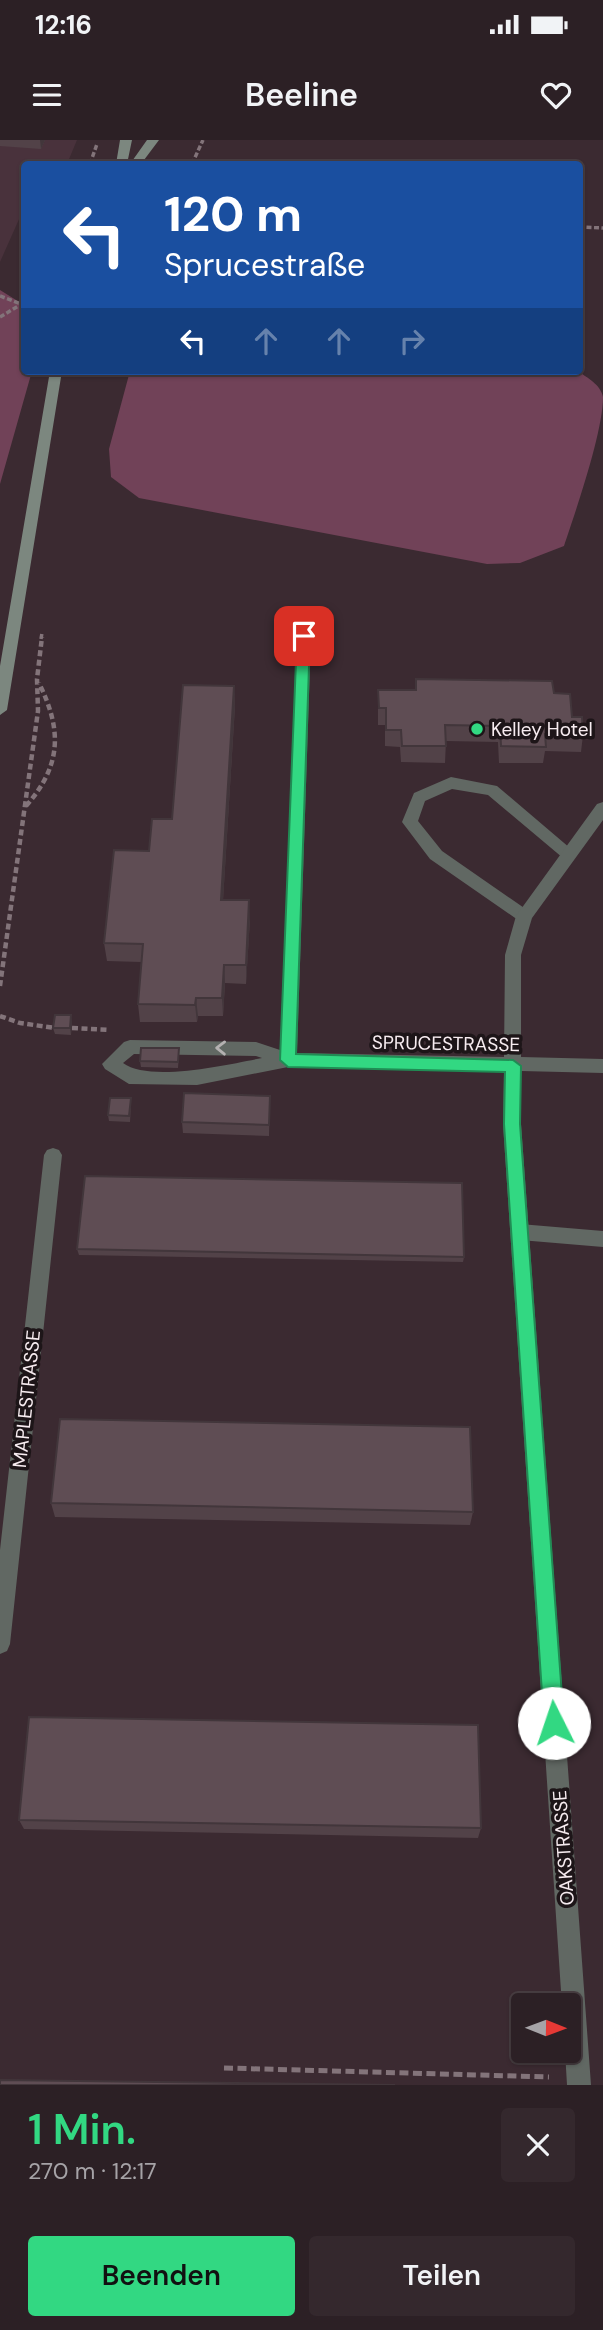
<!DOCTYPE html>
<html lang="de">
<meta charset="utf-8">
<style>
body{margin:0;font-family:"DM Sans",sans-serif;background:#34282d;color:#f1f3f6;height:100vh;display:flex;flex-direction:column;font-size:26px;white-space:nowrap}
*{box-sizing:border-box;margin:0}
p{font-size:23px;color:#a6a3a7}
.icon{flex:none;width:38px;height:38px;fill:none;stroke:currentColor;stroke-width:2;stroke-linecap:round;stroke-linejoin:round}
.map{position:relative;height:1945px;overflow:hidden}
.drawer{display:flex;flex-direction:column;background:#2c2025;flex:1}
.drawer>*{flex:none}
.banner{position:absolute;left:21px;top:21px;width:562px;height:214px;border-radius:7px;box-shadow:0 2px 5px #0004,0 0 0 2px #483e42;background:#1a4fa0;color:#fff;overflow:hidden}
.needle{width:46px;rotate:91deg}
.tools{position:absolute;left:511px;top:1853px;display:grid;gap:14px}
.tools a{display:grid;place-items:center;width:70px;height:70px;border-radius:7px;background:#2c2025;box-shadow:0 2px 5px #0004,0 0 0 2px #483e42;font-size:35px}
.pin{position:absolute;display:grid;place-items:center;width:60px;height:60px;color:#fff;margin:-30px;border-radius:14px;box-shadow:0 4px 10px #0006}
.me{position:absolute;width:77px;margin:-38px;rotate:356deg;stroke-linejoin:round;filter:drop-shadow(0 0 5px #0008)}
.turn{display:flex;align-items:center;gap:24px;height:147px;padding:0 28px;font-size:32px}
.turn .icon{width:91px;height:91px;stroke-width:2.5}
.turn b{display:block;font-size:49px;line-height:60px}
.lanes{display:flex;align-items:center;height:66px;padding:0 28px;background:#0003;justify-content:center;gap:35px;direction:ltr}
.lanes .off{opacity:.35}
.round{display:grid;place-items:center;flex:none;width:74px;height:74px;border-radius:7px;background:#34282d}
.head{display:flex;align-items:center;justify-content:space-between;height:119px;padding:0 28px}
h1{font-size:42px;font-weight:600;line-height:52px;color:#32d882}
.action{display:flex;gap:14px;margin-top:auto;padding:14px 28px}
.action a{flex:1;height:80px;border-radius:7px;background:#32d882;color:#111;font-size:28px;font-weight:600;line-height:80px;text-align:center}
.action a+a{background:#34282d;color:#f1f3f6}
.status{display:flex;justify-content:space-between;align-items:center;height:49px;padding:0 35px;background:#2c2025;direction:ltr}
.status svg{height:19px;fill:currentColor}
header{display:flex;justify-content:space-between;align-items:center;height:91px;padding:0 28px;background:#2c2025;font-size:32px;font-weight:600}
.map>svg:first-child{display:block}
</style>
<div class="status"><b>12:16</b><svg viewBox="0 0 49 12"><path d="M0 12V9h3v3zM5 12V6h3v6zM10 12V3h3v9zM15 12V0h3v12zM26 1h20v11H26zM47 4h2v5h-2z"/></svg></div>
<header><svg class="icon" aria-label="menu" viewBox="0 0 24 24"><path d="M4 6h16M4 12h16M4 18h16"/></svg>Beeline<svg class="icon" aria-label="heart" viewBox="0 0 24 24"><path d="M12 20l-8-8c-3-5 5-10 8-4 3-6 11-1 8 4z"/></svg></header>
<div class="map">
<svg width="603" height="1945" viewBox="0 0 603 1945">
<rect width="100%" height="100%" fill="#3b2a31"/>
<path fill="#49323c" d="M0,0H77L67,24H24V68L0,122Z"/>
<path fill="#714258" d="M0,150L24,165V231H32L0,344Z
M130,231H577C587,237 601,245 603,257C603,292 576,370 564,406L520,423L487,424L139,358L111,337L109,309Z"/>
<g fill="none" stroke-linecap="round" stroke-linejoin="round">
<path stroke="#83747a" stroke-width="3.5" stroke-dasharray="5 2.5" stroke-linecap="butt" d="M90,24L97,4
M192,24L203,0
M579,87L603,88
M0,156L24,165
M0,177L20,165
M41,499L42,493"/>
<path stroke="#83747a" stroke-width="4.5" stroke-dasharray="6 3.5" stroke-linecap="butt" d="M26,666C62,625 62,590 39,543
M0,846L38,571L37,539L42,497
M0,876L20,883L55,888
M72,888L109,890"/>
<path stroke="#83747a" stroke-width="5" stroke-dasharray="9 4.5" stroke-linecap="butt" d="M224,1928L549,1937"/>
<path fill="#616863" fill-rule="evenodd" d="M451,637L497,646L577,714L569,720L563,718L488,655L452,649L425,661L418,681L442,711L530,772L532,776L530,780H518L430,719L402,682L414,653Z
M520,1084L603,1091V1107L520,1100L514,1098L511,1092L514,1086Z"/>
<path fill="#616863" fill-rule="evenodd" d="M304,491L311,496L297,913L504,917L505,815L516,776L597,664L603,662V680L532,778L521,815V917L603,919V933L521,931V984L591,1945H567L565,1911H569V1866H562L503,984L504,931L288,927L197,945L129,944L105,929L102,924L124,902L130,900L256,902L280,910L297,496ZM134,914L256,916L262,918C230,924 150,943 123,923Z
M53,1008L59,1010L62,1015L10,1504L7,1511L0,1514V1410L44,1015L47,1010Z"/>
<path fill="#7c877f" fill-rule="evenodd" d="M120,0H132L127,24H116Z
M147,0H159L141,24H130Z
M50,231H62L7,570L0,575V526Z"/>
</g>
<path fill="#524248" d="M0,0H45L41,9L0,6Z
M416,539L554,553L572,577L583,595L581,612L545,611L543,623H499L498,602L446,601L445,623L401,622L400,607L385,606V585H378V550H415Z
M234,546L235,566L223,760L250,779L246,844L225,843L223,876H198L197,882H140L138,864L141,822L107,821L104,803L149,711L172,679Z
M72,881L71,895L55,894L53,888Z
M179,914L178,928L141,927L140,921Z
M270,956L269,996L183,993L182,982Z
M131,958V964L130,982L109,981L108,975Z
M77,1109L464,1117L463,1122L79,1115Z
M51,1363L473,1372L470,1385L55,1377Z
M19,1680L481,1688L478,1698L24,1689Z"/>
<path fill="#42363b" d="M40,0H45L41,9Z
M234,546L235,566L222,778L221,760Z
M249,760L250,779L246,844V825Z
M224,825L225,843L223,876L222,858Z
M196,858L198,876L197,882L195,865Z
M71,875L72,881L71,895L70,888Z"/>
<path fill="#5f4d54" stroke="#42363b" stroke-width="2" d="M416,539L552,541L554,553L570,554L572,577H582L583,595L545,594L546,607L501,606L500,586L445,585L446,606H402L401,590H386V568H379L378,550H416Z
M183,545L234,546L221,760H249L246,825H224L222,858H196L195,865L138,864L143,804L104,803L114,710L149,711L152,679H172Z
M55,875H71L70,888H53Z
M141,908H179L178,922L140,921Z
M184,953L270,956L269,985L182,982Z
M110,958H131L129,976L108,975Z
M85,1036L462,1043L464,1117L77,1109Z
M60,1279L470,1287L473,1372L51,1363Z
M29,1577L478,1585L481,1688L19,1680Z
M0,1940L395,1945H0Z"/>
<defs><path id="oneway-chevron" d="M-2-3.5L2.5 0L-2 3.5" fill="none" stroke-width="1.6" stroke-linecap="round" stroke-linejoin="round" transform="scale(1.75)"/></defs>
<use stroke="#b4b1b1" href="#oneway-chevron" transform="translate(221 908) rotate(-179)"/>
<path fill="#32d882" stroke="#208c54" stroke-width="2" d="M304,492L310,496L296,914L513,920L521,926L520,984L564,1583L561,1590L554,1592L547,1590L544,1583L504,984L505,932L288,927L280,920L297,496Z"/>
<circle fill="#32d882" stroke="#1d1518" stroke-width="2.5" cx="477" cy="589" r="7"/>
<g text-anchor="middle" stroke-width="7" stroke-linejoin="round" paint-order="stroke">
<g font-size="19" fill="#f7ecf0" stroke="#1d1518" text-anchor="start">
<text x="491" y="596">Kelley Hotel</text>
</g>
<g font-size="19" fill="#f7ecf0" stroke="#1d1518">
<text transform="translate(446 903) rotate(1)" y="7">SPRUCESTRASSE</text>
<text transform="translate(26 1259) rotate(-84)" y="7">MAPLESTRASSE</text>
<text transform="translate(563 1708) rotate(-94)" y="7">OAKSTRASSE</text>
</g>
</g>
</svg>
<div class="tools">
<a><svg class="needle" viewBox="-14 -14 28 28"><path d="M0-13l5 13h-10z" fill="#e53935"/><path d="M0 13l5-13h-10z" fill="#a6a3a7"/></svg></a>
</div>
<div class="pin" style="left:304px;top:496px;background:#d93025"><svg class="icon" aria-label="arrive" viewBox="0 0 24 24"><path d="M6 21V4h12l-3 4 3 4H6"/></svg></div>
<svg class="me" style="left:554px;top:1583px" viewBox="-20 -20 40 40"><circle r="19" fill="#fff"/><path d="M0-13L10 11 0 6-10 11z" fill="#32d882"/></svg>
<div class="banner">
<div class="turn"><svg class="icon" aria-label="left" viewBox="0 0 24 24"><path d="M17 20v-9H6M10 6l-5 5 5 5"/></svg><div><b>120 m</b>Sprucestraße</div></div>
<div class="lanes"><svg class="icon" aria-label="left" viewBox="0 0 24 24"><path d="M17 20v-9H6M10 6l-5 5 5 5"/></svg><svg class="icon off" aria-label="ahead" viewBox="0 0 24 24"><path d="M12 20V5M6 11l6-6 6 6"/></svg><svg class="icon off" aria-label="ahead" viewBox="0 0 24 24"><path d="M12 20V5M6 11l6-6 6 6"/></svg><svg class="icon off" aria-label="right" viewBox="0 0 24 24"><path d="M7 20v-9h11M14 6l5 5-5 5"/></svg></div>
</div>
</div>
<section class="drawer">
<div class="head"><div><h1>1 Min.</h1><p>270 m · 12:17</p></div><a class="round"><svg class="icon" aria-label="close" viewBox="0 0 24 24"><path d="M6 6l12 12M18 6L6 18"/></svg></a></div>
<div class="action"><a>Beenden</a><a>Teilen</a></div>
</section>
